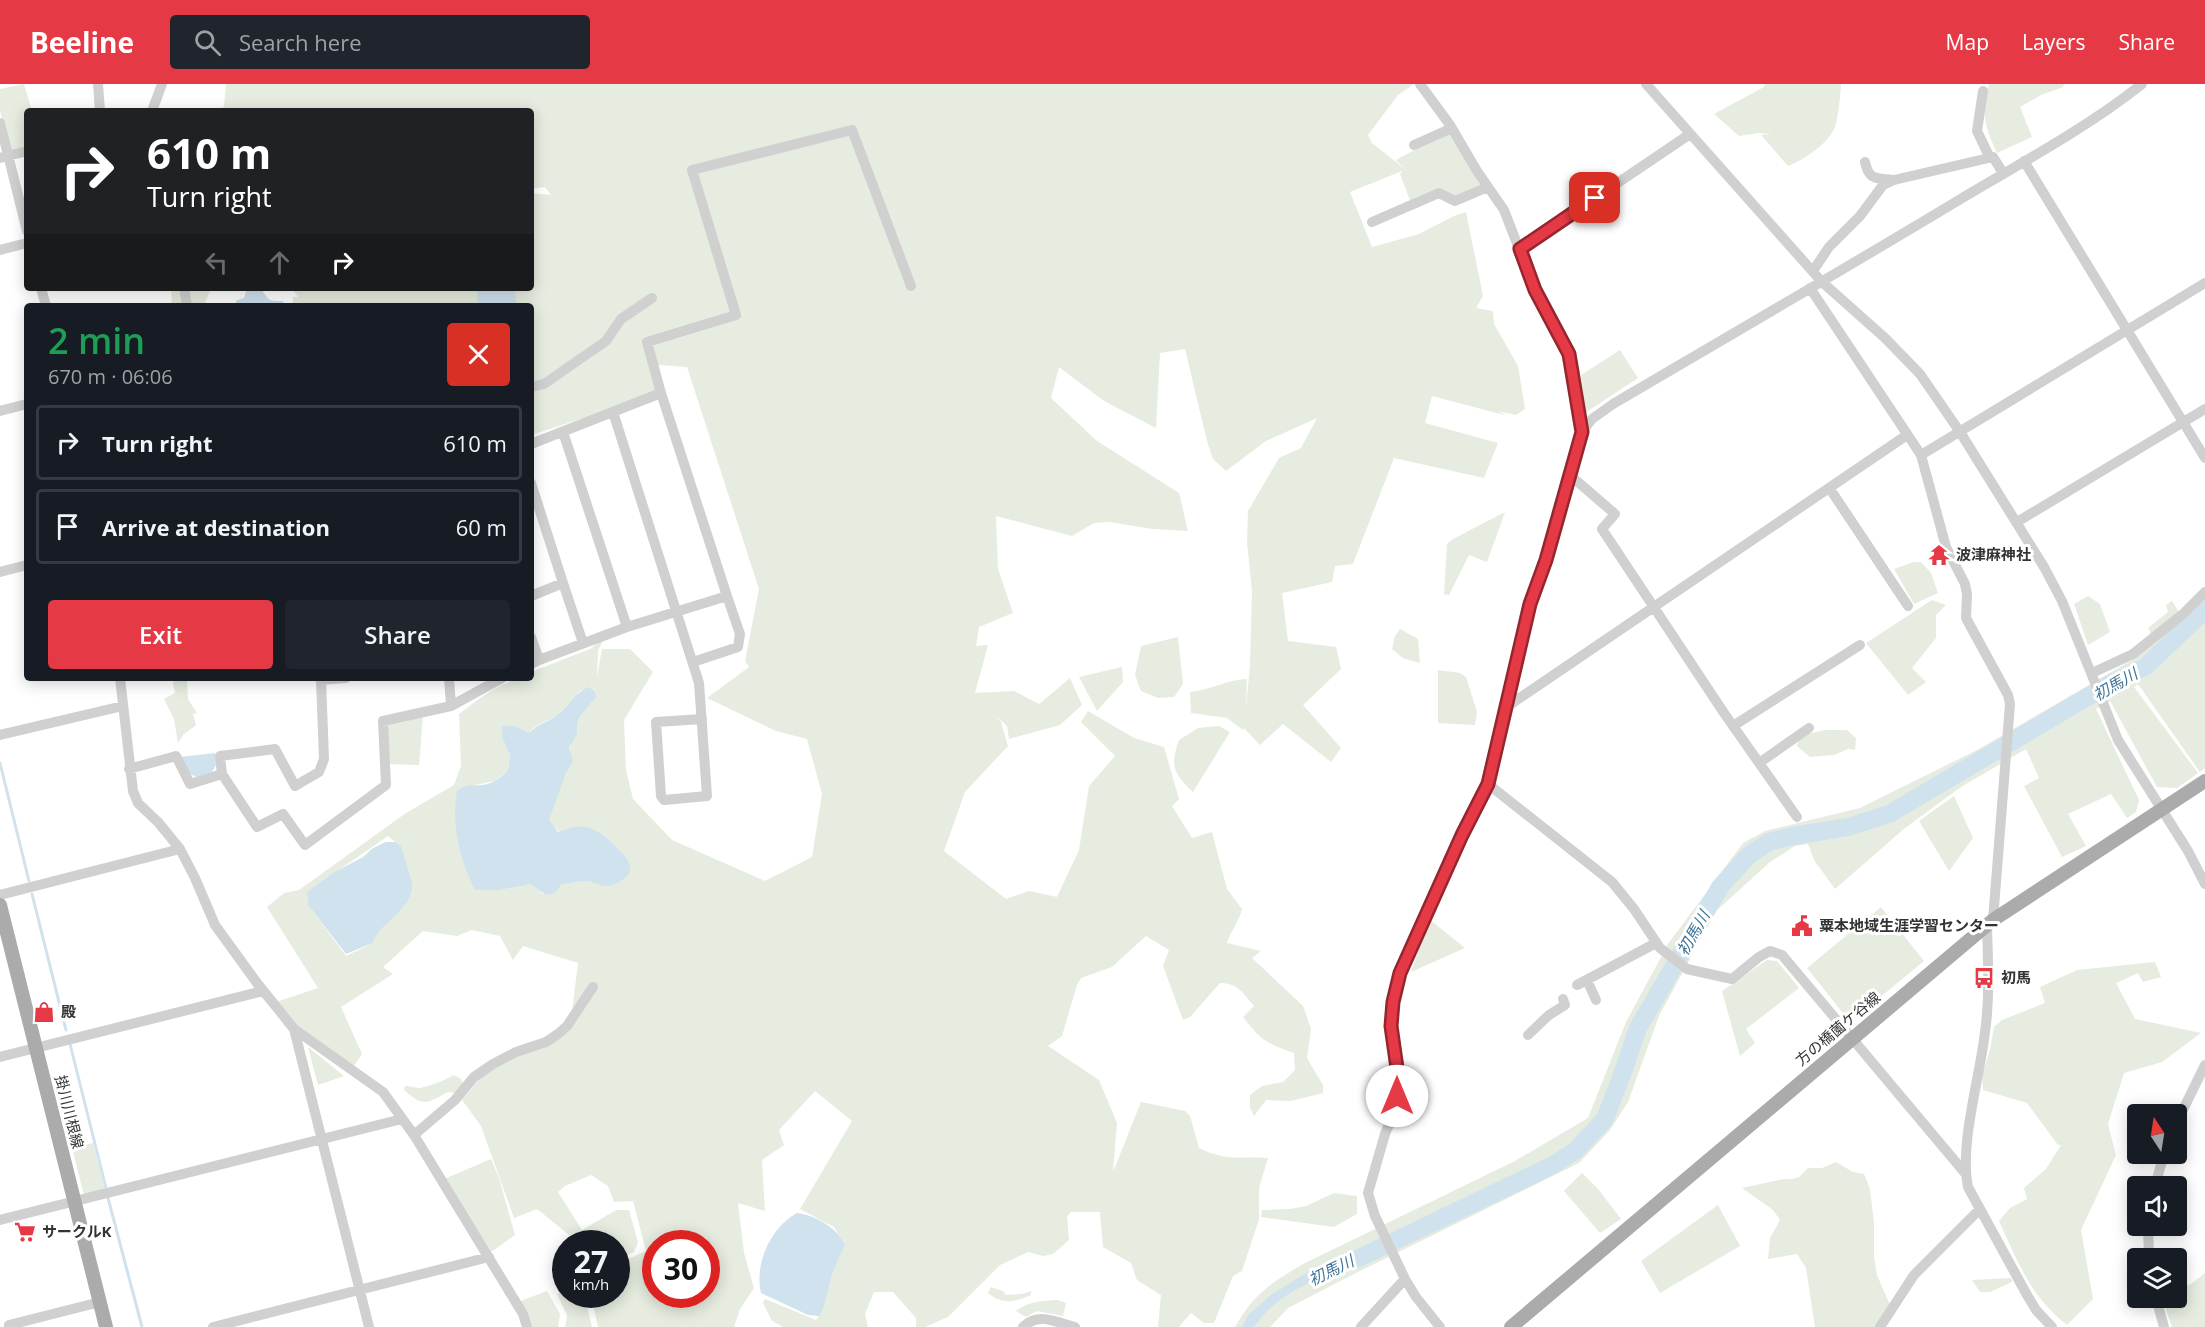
<!DOCTYPE html>
<meta charset="utf-8">
<style>
body{margin:0;font-family:"Open Sans","Noto Sans JP",sans-serif;background:#20242c;color:#f1f3f6;height:100vh;display:flex;flex-direction:column;font-size:22px;white-space:nowrap}
*{box-sizing:border-box;margin:0}
p{font-size:20px;color:#9ea1a6}
.icon{flex:none;width:33px;height:33px;fill:none;stroke:currentColor;stroke-width:2;stroke-linecap:round;stroke-linejoin:round}
.map{position:relative;flex:1;overflow:hidden}
.sheet{position:absolute;left:24px;top:219px;width:510px;height:378px;display:flex;flex-direction:column;background:#171b24;border-radius:6px;box-shadow:0 3px 15px #0003}
.sheet>*{flex:none}
.guide{position:absolute;left:24px;top:24px;width:510px;height:183px;border-radius:6px;box-shadow:0 3px 15px #0003;background:#202124;color:#fff;overflow:hidden}
.needle{width:39px;rotate:348deg}
.controls{position:absolute;left:2127px;top:1020px;display:grid;gap:12px}
.controls a{display:grid;place-items:center;width:60px;height:60px;border-radius:6px;background:#171b24;box-shadow:0 3px 15px #0003;font-size:30px}
.speed{position:absolute;left:552px;top:1146px;display:flex;gap:12px;font-size:30px;font-weight:700;text-align:center}
.speed>*{display:grid;place-content:center;width:78px;height:78px;border-radius:50%;background:#171b24;box-shadow:0 3px 15px #0003;line-height:1}
.speed small{font-size:15px;font-weight:400}
.speed .limit{border:9px solid #d22;background:#fff;color:#111}
.pin{position:absolute;display:grid;place-items:center;width:51px;height:51px;color:#fff;margin:-26px;border-radius:12px;box-shadow:0 3px 9px #0006}
.me{position:absolute;width:66px;margin:-33px;rotate:0deg;stroke-linejoin:round;filter:drop-shadow(0 0 4px #0008)}
.turn{display:flex;align-items:center;gap:21px;height:126px;padding:0 24px;font-size:27px}
.turn .icon{width:78px;height:78px;stroke-width:2.5}
.turn b{display:block;font-size:42px;line-height:51px}
.lanes{display:flex;align-items:center;height:57px;padding:0 24px;background:#0003;justify-content:center;gap:30px;direction:ltr}
.lanes .off{opacity:.35}
.round{display:grid;place-items:center;flex:none;width:63px;height:63px;border-radius:6px;background:#20242c}
.overview{display:flex;align-items:center;justify-content:space-between;height:102px;padding:0 24px}
h1{font-size:36px;font-weight:600;line-height:45px;color:#1e9e55}
.primary-button{display:flex;gap:12px;margin-top:auto;padding:12px 24px}
.primary-button a{flex:1;height:69px;border-radius:6px;background:#e63946;color:#fff;font-size:24px;font-weight:600;line-height:69px;text-align:center}
.primary-button a+a{background:#20242c;color:#f1f3f6}
ul{padding:0;list-style:none}
li{display:flex;align-items:center;gap:18px;height:75px;margin:0 12px 9px;padding:0 12px;border:3px solid #363941;border-radius:6px}
li div{flex:1}
li b{display:block;font-size:22px}
li em{font-style:normal}
header{display:flex;align-items:center;gap:36px;box-sizing:border-box;height:84px;padding:0 30px;background:#e63946;color:#fff}
header strong{font-size:28px}
nav{display:flex;gap:33px;margin-inline-start:auto;font-size:21px}
.search{width:420px;height:54px;background:#20242c;display:flex;align-items:center;gap:15px;box-sizing:border-box;padding:0 21px;border-radius:6px;color:#9ea1a6;font-size:22px}
.map>svg:first-child{display:block}
</style>
<header>
<strong>Beeline</strong>
<div class="search"><svg class="icon" aria-label="search" viewBox="0 0 24 24"><circle cx="10" cy="10" r="6"/><path d="M15 15l6 6"/></svg>Search here</div>
<nav><a>Map</a><a>Layers</a><a>Share</a></nav>
</header>
<div class="map">
<svg width="2205" height="1243" viewBox="0 0 2205 1243">
<rect width="100%" height="100%" fill="#fff"/>
<path fill="#e6ecdf" fill-rule="evenodd" d="M24,0L32,27H27V62L10,67L0,26V5Z
M226,0H1414L1398,11L1368,51L1372,59L1405,85L1396,76L1453,45L1488,103L1455,117L1440,107L1411,119L1400,90L1402,87L1350,108L1372,163L1419,150L1454,132L1466,128L1483,212L1476,224L1493,227L1494,240L1518,282L1525,325L1516,331L1497,327L1508,332L1432,312L1425,339L1498,359L1484,394L1394,374L1353,480L1335,482L1332,498L1282,509L1288,557L1336,563L1341,585L1303,621L1341,664L1331,678L1283,640L1260,661L1244,644L1243,646L1227,634L1191,629L1190,608C1211,606 1225,596 1247,595L1246,623L1250,582L1252,507L1247,458L1248,427L1279,374L1301,364L1317,334L1266,357L1226,387L1213,375L1207,357L1185,265L1160,269L1156,344L1104,317L1059,283L1051,314L1097,357L1179,409L1188,447L1153,445L1109,438L1094,439L1072,452L996,432L998,485L1013,529L979,543L976,562L988,561L975,609L1014,607L1039,620L1070,594L1082,621L1060,641L1009,655L1007,642L996,632L1001,638L1008,662L965,708L944,767L1006,815L1029,807L1057,813L1079,766L1089,702L1115,672L1081,638L1088,627L1134,654L1164,663L1179,715L1172,722L1192,754L1212,748L1227,805L1242,825C1239,837 1231,847 1227,859L1261,867L1252,874L1303,922L1311,945L1307,974L1323,1001V1009L1291,1017L1266,1016L1254,1032L1250,1024V1011L1262,1002L1283,998L1295,986L1294,969C1267,959 1261,957 1243,933L1254,922C1243,909 1238,899 1220,899L1190,933L1183,936L1163,882L1169,866L1146,852L1112,883L1081,894L1077,901L1062,952L1048,962L1099,996L1117,1039L1113,1088L1141,1018L1185,1027L1190,1032L1199,1064C1229,1078 1238,1072 1268,1074L1259,1104V1135L1242,1187L1233,1192L1214,1239H1204L1191,1229L1179,1243H1158L1161,1211L1137,1196L1131,1179L1103,1163L1100,1128H1071L1067,1132L1069,1156L1053,1170L1043,1172L1028,1168L1000,1181L948,1233L925,1243H916V1234L893,1208H874L865,1230L868,1243H783L772,1237L763,1219L765,1215L816,1236L823,1225L820,1216L845,1161L834,1143L800,1125L852,1037L815,1007L779,1046L784,1061L762,1076L765,1127L738,1119L744,1169L754,1204L740,1225L734,1243H598L591,1211L616,1210L617,1180L646,1167L633,1117L614,1118L608,1102L591,1091L565,1102L558,1108L582,1146L616,1126H629L638,1158L634,1168L617,1175L616,1160L579,1159L537,1125L514,1134L481,1042L462,1016L483,991L570,944L578,879L523,862L513,876L500,852L472,846L457,852L423,847L383,883L393,890L341,923L362,970L354,982L304,952L273,919L318,904L267,823L284,809L299,806L406,729L454,701L461,682L459,630C480,614 503,594 531,594V588L590,565L604,554L598,567L597,593L602,565H630L653,588L624,636L626,686L633,715L672,756L765,797L812,773L822,710L807,655L776,647L707,614L749,583L745,577L759,505L687,283L659,281L655,311L531,351V222H294L293,220V213H298L291,204H531V109L551,111L545,103L531,105V27H221L224,22ZM595,605L576,642L566,678L541,732L575,761L543,810L530,800L475,806L462,770L476,701L494,697L508,686L510,672L501,651L502,642H515L529,650L533,644L557,631L581,606ZM388,752L401,763L413,801L410,814L376,850L373,859L346,872L308,821L307,808ZM656,1160H706V1210H656Z
M1765,0H1841C1840,14 1839,29 1835,43C1829,59 1804,76 1788,82L1761,51L1772,50L1759,49L1739,52L1714,30L1764,3Z
M1989,0H2064L2063,3L2041,11L2020,23L2032,53L1997,69C1984,41 1981,30 1989,0Z
M171,204H211L204,222H172Z
M1620,266L1638,294L1585,329L1581,291Z
M1505,428L1487,478L1469,471L1449,511L1444,510L1447,460L1453,455Z
M1914,478H1921L1931,489L1938,509L1914,520L1894,485Z
M2205,510V684L2200,688L2138,600L2134,603L2198,689L2177,704L2157,703L2110,617L2096,625L2139,716L2136,728L2127,734L2111,710L2068,730L2086,762L2062,773L2024,702L2039,694L2026,665L1961,703L1905,744L1835,805L1814,776L1808,760L1795,762L1770,778L1716,827L1659,932L1628,1018L1610,1046L1579,1079L1356,1189L1288,1224L1270,1243H1235C1255,1208 1271,1199 1305,1179L1515,1077L1588,1034L1626,938L1668,860L1743,759L1765,747L1860,724L1977,666L2132,576Z
M2088,512L2100,520L2110,548L2088,561L2074,520Z
M1932,516L1946,521L1936,531V554L1912,584L1926,598L1908,611L1866,559Z
M2172,517L2180,530L2152,552L2148,544L2168,528L2166,521Z
M1400,545L1418,555L1420,579L1403,574L1392,565L1395,552Z
M1178,553L1183,600L1174,613L1158,614L1141,607L1135,591L1141,562Z
M1122,583L1123,598L1097,627L1079,593Z
M1438,586L1460,589L1466,593L1477,628L1475,641L1438,639Z
M175,594H187L188,615L197,629L193,630L196,641L183,651L178,659L174,635L164,615L175,609L173,600Z
M423,631L419,681L385,680L386,637Z
M1219,642L1230,648L1193,708C1173,689 1170,682 1179,656L1198,644Z
M1825,646H1847L1856,654L1855,666L1848,665L1834,671L1810,673L1797,662L1799,652Z
M1954,712L1973,754L1949,787L1919,737Z
M1881,823L1924,877L1850,938L1807,884Z
M1429,835L1465,864L1411,888Z
M1767,876L1777,877L1799,904L1746,945L1755,959L1740,972L1722,907Z
M2155,878L2161,893L2143,898L2138,889L2116,899L2135,935L2201,949L2162,978L2124,989L2108,1040L2116,1071L2081,1146L2093,1215L2067,1241C2030,1212 2018,1178 1999,1137L2010,1124L2027,1115L2024,1104L2046,1085L2061,1061H2058L2027,1019L1983,1006L1982,992L1990,966L1994,943L2002,936L2045,919L2040,903L2077,886Z
M308,963L344,992L318,1001Z
M453,991L460,994L464,1001L455,1009L448,1008C427,1019 424,1024 404,1006L405,1002C410,1002 416,1004 420,1004C427,1003 447,996 453,991Z
M93,1059L105,1106L84,1111L72,1064Z
M491,1075L499,1094L515,1151L491,1168L442,1096Z
M1836,1078L1853,1088L1864,1090L1870,1105L1874,1139V1173L1877,1191L1890,1221L1880,1243H1815L1806,1184L1797,1170L1768,1175L1770,1154L1780,1136L1773,1126L1742,1104L1784,1095H1793L1799,1093L1808,1084H1822Z
M1582,1089L1598,1105L1621,1135L1600,1149L1564,1107Z
M1334,1109L1357,1112V1130L1334,1143L1261,1133L1262,1126L1290,1125L1306,1122Z
M1718,1121L1740,1162L1660,1209L1641,1177Z
M2205,1189V1243H2172L2165,1223L2172,1214H2176L2178,1205L2191,1200Z
M2011,1194L2012,1198L1990,1208H1980L1972,1196Z
M991,1203L1003,1207L1006,1211L1022,1210L1031,1207V1211C1014,1218 1003,1221 988,1209Z
M565,1206L566,1210L584,1211L592,1243H565L567,1232L557,1210Z
M547,1207L560,1230L558,1243H529L517,1221L523,1216Z
M1058,1216L1066,1219L1063,1232L1037,1227L1026,1233L1016,1227C1029,1217 1042,1217 1058,1216Z"/>
<path fill="#cfe2ee" d="M247,204L261,205C270,217 267,217 283,217L284,222H234L237,216L244,214Z
M478,204H515L516,218L509,222H477Z
M588,603L594,606L596,613C587,624 574,635 577,650L569,664L573,677L565,691L549,736L558,748C567,745 576,741 585,743C598,745 607,754 616,763C631,777 639,789 615,800C602,806 595,796 584,797C576,797 569,800 561,800C553,818 542,809 530,800L498,806H475C460,776 451,740 457,707C465,700 472,702 482,701C492,700 500,694 508,686L510,672L501,651L502,642H515L529,649C537,640 549,638 558,630C569,621 575,609 588,603Z
M215,669L216,681L212,688L197,693L190,690L180,673Z
M386,758H395L401,762L413,801L410,814C405,819 403,824 398,829C389,838 377,846 373,859L346,870L308,821L307,808L333,789L363,773L373,764Z
M797,1129C815,1131 838,1144 845,1161L832,1190L823,1225L819,1232L808,1231L761,1209C754,1180 771,1143 797,1129Z
M1380,1162L1381,1163C1339,1191 1283,1199 1254,1243H1242L1248,1231L1272,1210L1311,1186L1338,1180Z"/>
<g fill="none" stroke-linecap="round" stroke-linejoin="round">
<path stroke="#cfe2ee" stroke-width="3" d="M0,679L29,797
M32,810L66,946
M70,960L106,1104
M108,1114L142,1243"/>
<path stroke="#cfe2ee" stroke-width="18" d="M1359,1174L1553,1081L1575,1067L1605,1035L1623,988L1638,944L1720,803L1749,771L1769,758L1793,752L1848,743L1889,730L2106,602L2145,583L2205,526"/>
<path stroke="#d0d0d0" stroke-width="10" d="M98,0L100,27
M1420,0L1450,41L1477,87L1504,126L1535,206L1569,270L1582,348
M1646,0L1822,198L1885,254L1920,290L1960,348L2044,483L2062,517L2118,656L2188,767L2205,800
M1983,7L1977,47L1990,74
M152,27L162,0
M0,39L27,147
M1414,61L1452,44
M0,74L27,67
M2024,77L2205,374
M1865,78C1869,97 1877,94 1893,96
M1372,138L1439,109L1455,117L1488,103
M1520,165L1690,50
M0,166L27,159
M1813,187L1829,163L1860,132L1883,101L1894,96L1993,73L2003,89
M41,204L46,222
M184,204L187,222
M1810,204L1921,371L1946,463L1965,500L1967,510L1966,534L2008,611L2010,620L1993,836
M531,303L544,300L606,257L621,235L652,214
M661,309L647,258L736,231L692,86L852,46L911,202
M0,327L27,320
M613,328L699,599L707,712L664,716L661,712L656,638L702,635
M563,348L627,543
M531,360L661,309L727,512L627,543L539,576
M1921,371L2205,199
M1571,392L1615,430L1602,445L1724,629L1797,733
M531,399L563,499
M1830,405L1908,522
M2017,438L2205,325
M0,488L27,481
M531,512L563,499L583,559
M531,553L539,576L531,580
M693,578L738,563L740,550L727,512
M2092,589L2133,570L2183,530L2205,508
M120,594L133,707L138,719L158,738L180,765L195,794L215,841L257,899L294,945L383,1008L414,1051L523,1230L527,1243
M451,622L502,594
M1505,624L1907,351
M1733,642L1860,561
M0,651L123,622
M1759,679L1809,644
M129,685L176,672L190,700L222,690L220,672L275,665L295,702L319,688L324,675L321,596L346,594
M222,690L257,743L283,730L305,761L386,701L383,637L451,622L449,594
M1488,700L1612,798L1634,825L1660,864L1687,885L1732,895L1759,873L1770,867L1782,871L1965,1089
M0,811L180,765
M1987,843C1988,878 1990,913 1985,948C1980,993 1959,1061 1968,1103L2027,1211L2036,1226L2052,1243
M1587,896L1596,916
M1577,901L1656,859
M294,945L369,1243
M1528,951L1549,931L1565,921L1563,915
M0,973L263,907
M2176,1040L2205,981
M414,1051L455,1016L474,993L493,980L516,968L546,958L558,950L567,942L593,903
M2155,1102L2164,1070
M0,1136L402,1035
M2148,1142L2149,1174
M2156,1214L2164,1243
M9,1243V1241L100,1218
M213,1243L489,1173
M1023,1243C1038,1228 1056,1238 1075,1243
M1361,1243L1405,1195
M1440,1243L1416,1213L1405,1195L1375,1132L1368,1109L1385,1050L1395,1026L1399,998L1391,942L1393,918L1400,889L1462,751L1488,700L1530,520L1546,476L1582,348L1592,335L1613,320C1727,253 1841,187 1954,119C2017,81 2084,46 2142,0
M1880,1243L1914,1191L1980,1125"/>
<path stroke="#ababab" stroke-width="14" d="M0,821L106,1243
M1511,1243L1993,836L2205,697"/>
</g>
<g fill="none" stroke-linecap="round" stroke-linejoin="round">
<defs>
<path id="route" d="M1397,1012L1399,998L1391,942L1393,918L1400,889L1462,751L1488,700L1530,520L1546,476L1582,348L1569,270L1535,206L1520,165L1595,114"/>
</defs>
<use href="#route" stroke="#96252e" stroke-width="15"/>
<use href="#route" stroke="#e63946" stroke-width="10"/>
</g>
<defs>
<symbol id="temple-bare" viewBox="-9 -9 18 18"><path d="M0-6L5-2H3V0L6.5 2.5H4V6H1.5V3h-3V6H-4V2.5H-6.5L-3 0V-2H-5Z" fill="#e63946" stroke="#fff" stroke-width="2.5" paint-order="stroke"/></symbol>
<symbol id="civic-bare" viewBox="-9 -9 18 18"><path d="M-.6-6.5H3V-4.5H.6V-3L4-1V1h2V6H-6V1h2V-1L-.6-3ZM-1.2 2.5V6h2.4V2.5Z" fill="#e63946" stroke="#fff" stroke-width="2.5" paint-order="stroke"/></symbol>
<symbol id="bus-bare" viewBox="-9 -9 18 18"><path d="M-5-6H5V4H4V6H2V4H-2V6H-4V4H-5ZM-3.5-4V0h7V-4ZM-3.5 1.2v1.5H-2V1.2ZM2 1.2v1.5H3.5V1.2Z" fill="#e63946" stroke="#fff" stroke-width="2.5" paint-order="stroke"/></symbol>
<symbol id="shop-bare" viewBox="-9 -9 18 18"><path d="M-5-2.5h2.3a2.7 3.5 0 0 1 5.4 0H5L5.5 6h-11ZM-1.5-2.5h3a1.5 2.3 0 0 0-3 0Z" fill="#e63946" stroke="#fff" stroke-width="2.5" paint-order="stroke"/></symbol>
<symbol id="supermarket-bare" viewBox="-9 -9 18 18"><path d="M-6-5.5h2.5l.6 2H6L4.5 2H-2.5L-4.4-4H-6ZM-1.5 3.2a1.3 1.3 0 1 0 .1 0ZM3 3.2a1.3 1.3 0 1 0 .1 0Z" fill="#e63946" stroke="#fff" stroke-width="2.5" paint-order="stroke"/></symbol>
</defs>
<g fill-rule="evenodd">
<use href="#temple-bare" x="1924" y="456" width="30" height="30"/>
<use href="#civic-bare" x="1787" y="827" width="30" height="30"/>
<use href="#bus-bare" x="1969" y="879" width="30" height="30"/>
<use href="#shop-bare" x="29" y="913" width="30" height="30"/>
<use href="#supermarket-bare" x="10" y="1133" width="30" height="30"/>
</g>
<g text-anchor="middle" stroke-width="6" stroke-linejoin="round" paint-order="stroke">
<g font-size="15" font-weight="bold" fill="#333" stroke="#fff" text-anchor="start">
<text x="1956" y="476">波津麻神社</text>
<text x="1819" y="847">粟本地域生涯学習センター</text>
<text x="2001" y="899">初馬</text>
<text x="61" y="933">殿</text>
<text x="42" y="1153">サークルK</text>
</g>
<g font-size="15" fill="#333" stroke="#fff">
<text transform="translate(1838 945) rotate(-40)" y="5">方の橋薗ケ谷線</text>
<text transform="translate(69 1028) rotate(76)" y="5">掛川川根線</text>
</g>
<g font-size="16" font-style="italic" fill="#3f7597" stroke="#fff">
<text transform="translate(2115 600) rotate(-30)" y="6">初馬川</text>
<text transform="translate(1693 849) rotate(-60)" y="6">初馬川</text>
<text transform="translate(1331 1186) rotate(-26)" y="6">初馬川</text>
</g>
</g>
</svg>
<div class="controls">
<a><svg class="needle" viewBox="-14 -14 28 28"><path d="M0-13l5 13h-10z" fill="#e53935"/><path d="M0 13l5-13h-10z" fill="#9ea1a6"/></svg></a>
<a><svg class="icon" aria-label="sound" viewBox="0 0 24 24"><path d="M4 9h4l5-4v14l-5-4H4zM17 9q2 3 0 6"/></svg></a>
<a><svg class="icon" aria-label="layers" viewBox="0 0 24 24"><path d="M12 4l9 5-9 5-9-5zM3 14l9 5 9-5"/></svg></a>
</div>
<div class="speed"><div>27<small>km/h</small></div><div class="limit">30</div></div>
<div class="pin" style="left:1595px;top:114px;background:#d93025"><svg class="icon" aria-label="arrive" viewBox="0 0 24 24"><path d="M6 21V4h12l-3 4 3 4H6"/></svg></div>
<svg class="me" style="left:1397px;top:1012px" viewBox="-20 -20 40 40"><circle r="19" fill="#fff"/><path d="M0-13L10 11 0 6-10 11z" fill="#e63946"/></svg>
<div class="guide">
<div class="turn"><svg class="icon" aria-label="right" viewBox="0 0 24 24"><path d="M7 20v-9h11M14 6l5 5-5 5"/></svg><div><b>610 m</b>Turn right</div></div>
<div class="lanes"><svg class="icon off" aria-label="left" viewBox="0 0 24 24"><path d="M17 20v-9H6M10 6l-5 5 5 5"/></svg><svg class="icon off" aria-label="ahead" viewBox="0 0 24 24"><path d="M12 20V5M6 11l6-6 6 6"/></svg><svg class="icon" aria-label="right" viewBox="0 0 24 24"><path d="M7 20v-9h11M14 6l5 5-5 5"/></svg></div>
</div>
<section class="sheet">
<div class="overview"><div><h1>2 min</h1><p>670 m · 06:06</p></div><a class="round" style="background:#d93025;color:#fff"><svg class="icon" aria-label="close" viewBox="0 0 24 24"><path d="M6 6l12 12M18 6L6 18"/></svg></a></div>
<ul>
<li><svg class="icon" aria-label="right" viewBox="0 0 24 24"><path d="M7 20v-9h11M14 6l5 5-5 5"/></svg><div><b>Turn right</b></div><em>610 m</em></li>
<li><svg class="icon" aria-label="arrive" viewBox="0 0 24 24"><path d="M6 21V4h12l-3 4 3 4H6"/></svg><div><b>Arrive at destination</b></div><em>60 m</em></li>
</ul>
<div class="primary-button"><a>Exit</a><a>Share</a></div>
</section>
</div>
